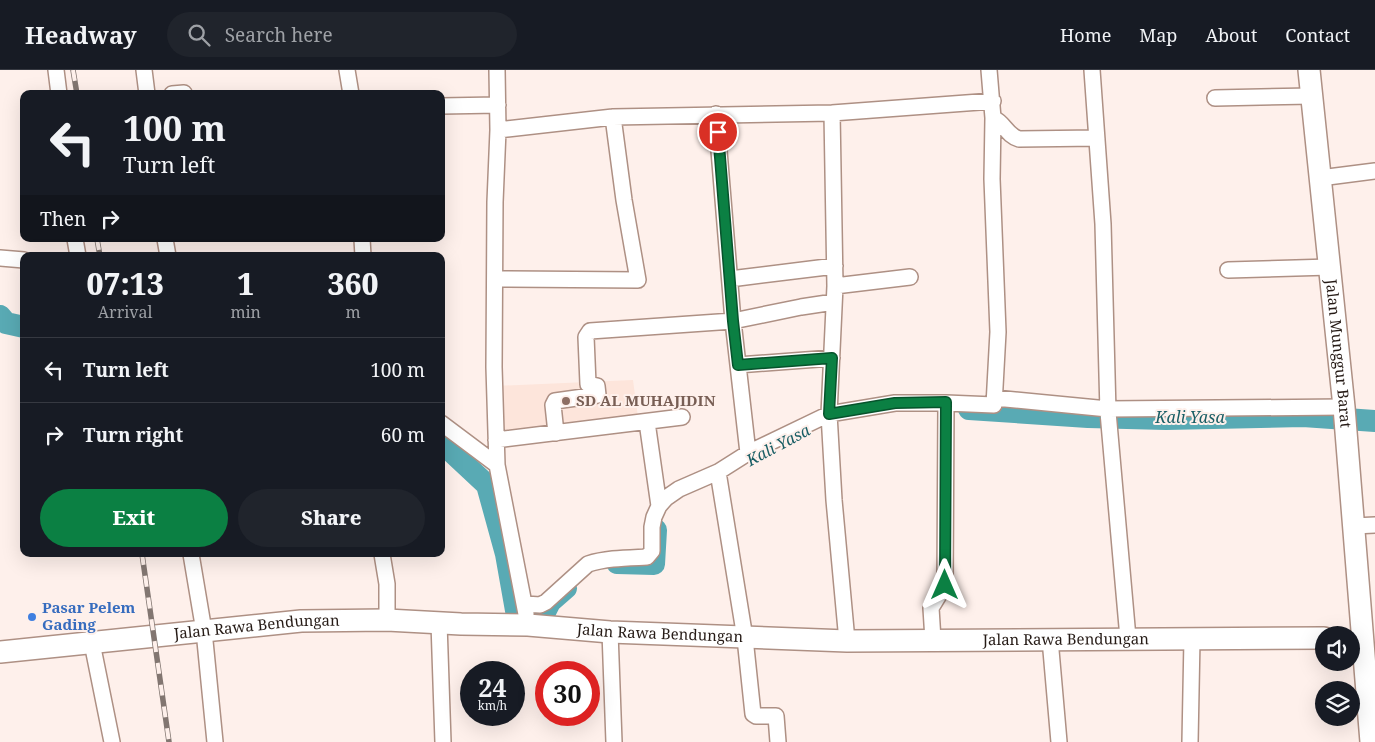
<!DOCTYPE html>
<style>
body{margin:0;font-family:"Noto Serif",serif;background:#20242c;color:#f1f3f6;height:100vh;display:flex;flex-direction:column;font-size:19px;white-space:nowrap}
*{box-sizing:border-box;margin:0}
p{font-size:16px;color:#9ea1a6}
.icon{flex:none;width:28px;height:28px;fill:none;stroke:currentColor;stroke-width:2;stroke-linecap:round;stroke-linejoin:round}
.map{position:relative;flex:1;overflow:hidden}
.side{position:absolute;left:20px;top:182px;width:425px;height:305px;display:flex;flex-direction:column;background:#171b24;border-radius:10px;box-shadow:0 5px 20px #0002}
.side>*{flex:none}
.banner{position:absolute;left:20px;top:20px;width:425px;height:152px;border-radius:10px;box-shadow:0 5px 20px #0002;background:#171b24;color:#f1f3f6;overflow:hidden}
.buttons{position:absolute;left:1315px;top:556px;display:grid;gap:10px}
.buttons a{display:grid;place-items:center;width:45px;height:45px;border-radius:50%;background:#171b24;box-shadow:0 5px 20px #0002;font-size:25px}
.speed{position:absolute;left:460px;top:591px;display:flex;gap:10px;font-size:25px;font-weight:700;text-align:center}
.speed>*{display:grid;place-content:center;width:65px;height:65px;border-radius:50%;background:#171b24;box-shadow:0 5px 20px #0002;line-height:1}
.speed small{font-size:12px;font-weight:400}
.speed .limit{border:8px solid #d22;background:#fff;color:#111}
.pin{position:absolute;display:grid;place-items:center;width:42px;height:42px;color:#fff;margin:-21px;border:2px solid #fff;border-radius:50%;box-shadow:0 1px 5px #0007}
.me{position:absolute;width:55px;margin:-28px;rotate:0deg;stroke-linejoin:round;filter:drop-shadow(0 0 4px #0008)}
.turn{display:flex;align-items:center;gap:18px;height:105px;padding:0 20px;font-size:22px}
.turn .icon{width:65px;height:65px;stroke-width:2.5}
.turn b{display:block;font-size:35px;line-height:42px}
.then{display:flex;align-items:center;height:48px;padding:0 20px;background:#0003;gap:10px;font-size:19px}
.eta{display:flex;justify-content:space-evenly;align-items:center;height:85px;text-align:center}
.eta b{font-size:30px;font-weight:800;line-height:35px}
.primary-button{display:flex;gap:10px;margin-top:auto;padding:10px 20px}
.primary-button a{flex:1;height:58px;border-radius:30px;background:#0b8043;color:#fff;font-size:20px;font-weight:800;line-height:58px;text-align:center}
.primary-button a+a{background:#20242c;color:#f1f3f6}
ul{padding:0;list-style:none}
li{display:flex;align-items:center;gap:15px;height:65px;padding:0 20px;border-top:1px solid #363941}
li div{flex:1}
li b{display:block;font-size:19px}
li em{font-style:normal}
header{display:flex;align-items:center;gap:30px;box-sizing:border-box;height:70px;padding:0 25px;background:#171b24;border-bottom:1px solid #363941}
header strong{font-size:24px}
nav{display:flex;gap:28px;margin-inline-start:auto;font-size:18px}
.search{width:350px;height:45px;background:#20242c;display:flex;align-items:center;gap:12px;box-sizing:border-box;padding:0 18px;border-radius:28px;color:#9ea1a6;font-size:19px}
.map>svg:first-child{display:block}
</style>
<header>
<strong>Headway</strong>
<div class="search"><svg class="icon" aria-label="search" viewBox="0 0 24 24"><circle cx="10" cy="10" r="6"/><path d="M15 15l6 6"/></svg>Search here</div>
<nav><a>Home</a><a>Map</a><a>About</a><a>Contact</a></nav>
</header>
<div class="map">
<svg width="1375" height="672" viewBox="0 0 1375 672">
<rect width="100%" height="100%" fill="#fef0eb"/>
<path fill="#fde5db" d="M633,310L638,347L499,369L495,316Z"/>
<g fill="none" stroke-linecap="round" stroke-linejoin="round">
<path stroke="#59aab4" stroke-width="22" d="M0,246L6,253L24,257
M969,339L1088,347L1166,349L1303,346L1375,351
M441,372L487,415L506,484L517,546L544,544L550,532L566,518
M617,493L654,494L656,460"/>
<defs>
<path id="street" d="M56,0L59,24
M144,0L147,24
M347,0L351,24
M497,0L498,60L495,132L494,297L497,395L526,544
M989,0L993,48C1005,53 1006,65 1019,69L1097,68
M1092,0L1103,154L1108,342L1128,568
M172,24L184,23
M1215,28L1312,26
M441,36L498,35
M832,43L835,216L829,344L834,430L847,571
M716,44L733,251L748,383
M498,60L613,47L832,43L993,31
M1320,108L1375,101
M75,169L78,186
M165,169L168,186
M362,169L363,186
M0,188L24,190
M1228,200L1330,197
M495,209L638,210L624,130L613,47
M730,209L835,196
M835,216L910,207
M738,295L832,288
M995,328L1108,339L1344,337
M647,352L659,436
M441,353L497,395
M556,363L553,335L555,331L598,325L597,316L588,314L586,267L590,261L733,251L801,237L834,232
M496,370L682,347
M718,402L745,568L753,644L756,646H776L778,672
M1354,456L1375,455
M191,484L204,561L215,672
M382,484L387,514V550
M525,534L540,535L546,532L588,494C607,488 627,488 647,487L652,481V457L654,447L659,436L666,428L679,419L718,402L748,383L829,344L895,333H946L994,335L998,262L992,109L993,48
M439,553L443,672
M610,562L614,672
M1050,569L1059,672
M933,570L931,538L945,515L946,333
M92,573L112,672
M1190,672L1192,569"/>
<g id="secondary">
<path id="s1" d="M1309,0L1344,337L1371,672"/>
<path id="s2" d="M0,582L301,551L387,550L461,554L528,555L610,562L847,571L1324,568"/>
</g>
</defs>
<use href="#street" stroke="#ae9084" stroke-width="18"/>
<use href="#secondary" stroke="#ae9084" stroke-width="24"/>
<use href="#street" stroke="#fff" stroke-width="15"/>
<use href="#secondary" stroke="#fff" stroke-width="21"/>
<defs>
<path id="rail" d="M73,0L77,24
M97,169L100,186
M142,484L169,672"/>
</defs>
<use href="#rail" stroke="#827671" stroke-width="5.5"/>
<use href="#rail" stroke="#fef0eb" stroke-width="4" stroke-dasharray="11" stroke-linecap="butt"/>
</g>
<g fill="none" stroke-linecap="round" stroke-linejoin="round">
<defs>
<path id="route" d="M718,62L733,251L738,295L832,288L829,344L895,333L946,332L945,515"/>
</defs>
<use href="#route" stroke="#07532c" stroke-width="12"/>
<use href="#route" stroke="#0b8043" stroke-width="9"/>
</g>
<circle fill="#8d6e63" stroke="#fef0eb" stroke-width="2" cx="566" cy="331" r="5"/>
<circle fill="#3f7fe0" stroke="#fef0eb" stroke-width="2" cx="32" cy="547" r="5"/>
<g text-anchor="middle" stroke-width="4" stroke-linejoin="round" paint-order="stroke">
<g font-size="15" fill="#261b16" stroke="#fef0eb">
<text dy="5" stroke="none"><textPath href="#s1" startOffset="285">Jalan Munggur Barat</textPath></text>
<text dy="5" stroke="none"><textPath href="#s2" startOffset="258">Jalan Rawa Bendungan</textPath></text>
<text dy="5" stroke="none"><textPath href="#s2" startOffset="662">Jalan Rawa Bendungan</textPath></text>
<text dy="5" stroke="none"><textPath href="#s2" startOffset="1068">Jalan Rawa Bendungan</textPath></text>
</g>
<g font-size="15" font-weight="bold" fill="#785e54" stroke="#fef0eb" text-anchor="start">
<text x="576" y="336">SD AL MUHAJIDIN</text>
</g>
<g font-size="15" font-weight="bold" fill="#366cbe" stroke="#fef0eb" text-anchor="start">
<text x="42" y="543">Pasar Pelem<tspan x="42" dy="17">Gading</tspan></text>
</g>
<g font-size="16" font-style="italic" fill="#195e65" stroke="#fef0eb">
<text x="1190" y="353">Kali Yasa</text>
<text transform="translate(778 375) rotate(-28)" y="6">Kali Yasa</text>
</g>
</g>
</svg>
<div class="buttons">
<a><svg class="icon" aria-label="sound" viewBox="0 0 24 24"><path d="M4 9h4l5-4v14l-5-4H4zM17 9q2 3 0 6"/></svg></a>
<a><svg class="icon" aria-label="layers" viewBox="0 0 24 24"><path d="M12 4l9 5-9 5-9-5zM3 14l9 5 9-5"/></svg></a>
</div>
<div class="speed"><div>24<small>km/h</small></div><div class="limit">30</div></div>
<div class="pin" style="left:718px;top:62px;background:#d93025"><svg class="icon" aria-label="arrive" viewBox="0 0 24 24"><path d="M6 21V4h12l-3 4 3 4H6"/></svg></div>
<svg class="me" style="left:945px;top:515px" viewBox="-20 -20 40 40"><path d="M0-17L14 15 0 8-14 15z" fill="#0b8043" stroke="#fff" stroke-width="4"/></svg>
<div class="banner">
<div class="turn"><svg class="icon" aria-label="left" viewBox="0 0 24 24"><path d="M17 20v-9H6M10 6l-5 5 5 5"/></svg><div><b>100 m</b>Turn left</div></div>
<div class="then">Then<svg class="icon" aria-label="right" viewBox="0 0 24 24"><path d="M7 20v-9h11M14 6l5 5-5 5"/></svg></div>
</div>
<section class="side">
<div class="eta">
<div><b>07:13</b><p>Arrival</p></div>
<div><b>1</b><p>min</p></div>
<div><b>360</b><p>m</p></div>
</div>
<ul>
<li><svg class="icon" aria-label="left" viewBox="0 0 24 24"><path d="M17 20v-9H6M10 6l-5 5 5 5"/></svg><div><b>Turn left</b></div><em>100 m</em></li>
<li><svg class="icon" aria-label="right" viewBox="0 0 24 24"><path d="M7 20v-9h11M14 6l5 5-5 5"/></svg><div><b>Turn right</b></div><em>60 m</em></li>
</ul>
<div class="primary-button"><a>Exit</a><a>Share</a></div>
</section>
</div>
